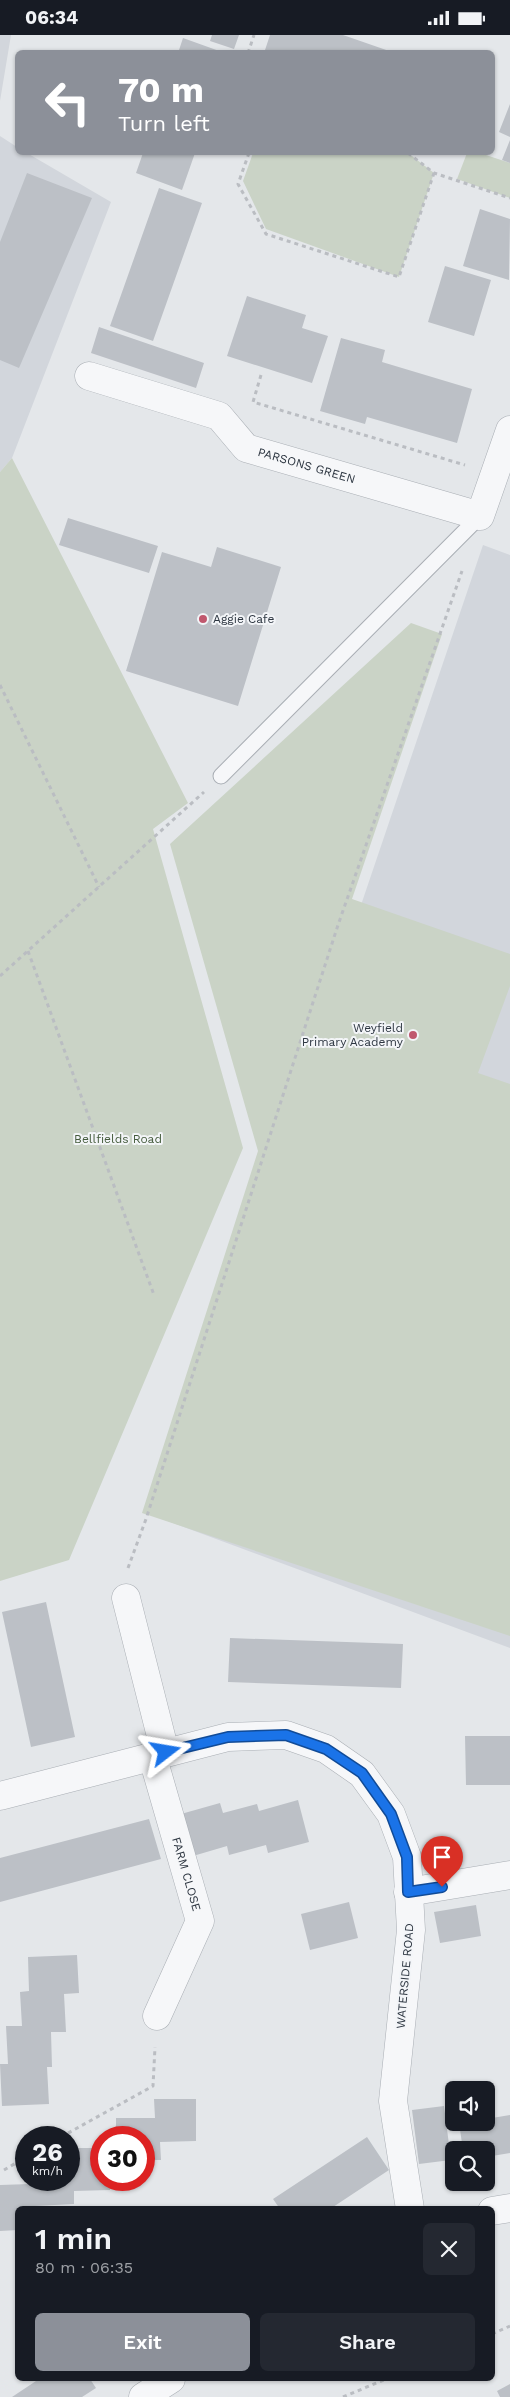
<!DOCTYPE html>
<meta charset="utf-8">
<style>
body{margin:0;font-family:"Work Sans",sans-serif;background:#242831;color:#f1f3f6;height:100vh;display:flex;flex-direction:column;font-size:19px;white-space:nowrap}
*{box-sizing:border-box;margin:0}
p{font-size:16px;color:#9ea1a6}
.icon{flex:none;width:28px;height:28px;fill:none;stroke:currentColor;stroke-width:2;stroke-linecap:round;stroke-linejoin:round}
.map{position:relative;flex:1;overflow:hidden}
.side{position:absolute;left:15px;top:2171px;width:480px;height:175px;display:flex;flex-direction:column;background:#171b24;border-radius:8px;box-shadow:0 1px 4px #0004}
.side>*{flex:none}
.guide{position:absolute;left:15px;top:15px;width:480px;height:105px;border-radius:8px;box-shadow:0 1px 4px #0004;background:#8c9099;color:#fff;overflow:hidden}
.buttons{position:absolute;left:445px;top:2046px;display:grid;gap:10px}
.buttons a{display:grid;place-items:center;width:50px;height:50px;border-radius:8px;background:#171b24;box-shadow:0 1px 4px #0004;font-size:25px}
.speed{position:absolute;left:15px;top:2091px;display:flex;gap:10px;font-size:25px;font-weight:700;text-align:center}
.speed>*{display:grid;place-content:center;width:65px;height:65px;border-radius:50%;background:#171b24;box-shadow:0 1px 4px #0004;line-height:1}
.speed small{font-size:12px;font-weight:400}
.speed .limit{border:8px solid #d22;background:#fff;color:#111}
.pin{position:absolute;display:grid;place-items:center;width:42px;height:42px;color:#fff;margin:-51px -21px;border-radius:50% 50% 50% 0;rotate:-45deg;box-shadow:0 0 5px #0007}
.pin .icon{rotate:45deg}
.me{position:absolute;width:55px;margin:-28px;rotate:76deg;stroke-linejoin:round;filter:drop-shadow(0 0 4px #0008)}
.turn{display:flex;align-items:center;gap:18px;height:105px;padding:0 20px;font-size:22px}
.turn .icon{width:65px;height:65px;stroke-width:2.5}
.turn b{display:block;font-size:35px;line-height:42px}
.round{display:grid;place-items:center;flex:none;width:52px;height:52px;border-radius:8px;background:#242831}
.headline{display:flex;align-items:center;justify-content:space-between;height:85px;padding:0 20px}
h1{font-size:30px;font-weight:600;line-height:38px}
.cta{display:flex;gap:10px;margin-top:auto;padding:10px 20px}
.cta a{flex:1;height:58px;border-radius:8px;background:#8c9099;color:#fff;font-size:20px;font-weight:600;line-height:58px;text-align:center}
.cta a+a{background:#242831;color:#f1f3f6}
.status{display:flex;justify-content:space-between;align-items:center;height:35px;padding:0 25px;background:#171b24;direction:ltr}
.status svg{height:14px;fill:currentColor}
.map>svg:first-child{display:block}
</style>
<div class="status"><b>06:34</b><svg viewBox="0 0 49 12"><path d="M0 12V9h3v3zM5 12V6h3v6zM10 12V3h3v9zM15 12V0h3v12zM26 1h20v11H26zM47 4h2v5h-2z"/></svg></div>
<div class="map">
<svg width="510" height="2362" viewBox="0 0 510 2362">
<rect width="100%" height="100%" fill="#e4e7ea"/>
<path fill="#d2d6dc" d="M0,0H11L0,66Z
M0,101L17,112L18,118H27L111,167L12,423L0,437Z
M483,510L510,520V1613L154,1481Z"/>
<path fill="#cad3c6" d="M253,118H408L434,138L399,242L266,194L243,146Z
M467,118H480L510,128V163L457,144Z
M12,423L188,768L153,794L243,1113L69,1525L0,1546V437Z
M411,588L442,599L352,864L510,919V951L478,1038L510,1049V1601L142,1478L258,1116L170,809Z"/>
<path fill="#bcc0c6" d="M212,0H239L234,14L210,6Z
M270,0H343L392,17L264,18Z
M183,3L222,17V18H178Z
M510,69V102L499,97Z
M510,105V128L502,125Z
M143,118H195L182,155L136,138Z
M27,138L92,163L19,333L0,325V207Z
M159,153L202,168L153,306L110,291Z
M480,174L510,184L509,245L463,231Z
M445,231L491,245L474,301L428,287Z
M247,261L306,280L302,293L328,301L312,348L227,321Z
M99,292L204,328L196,353L91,318Z
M341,303L385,315L382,327L472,354L457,408L367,382L365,389L320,376Z
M68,483L158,511L149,538L59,510Z
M217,512L281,532L238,671L126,636L162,517L211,532Z
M46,1567L75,1702L31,1712L2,1577Z
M230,1603L403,1609L401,1653L228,1647Z
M465,1701H510V1750H466Z
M298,1765L309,1807L268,1818L266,1810L229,1820L227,1811L193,1821L181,1779L220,1768L223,1778L257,1769L259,1776Z
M149,1784L161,1824L0,1867V1823Z
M349,1867L358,1903L310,1915L301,1879Z
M476,1870L481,1901L440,1908L434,1877Z
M77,1920L79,1958L64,1959L66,1997H51L52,2032H47L49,2069L2,2071L0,2029H8L6,1991H22L20,1957L29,1956L28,1922Z
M154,2064H196V2106L160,2107L161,2125H144V2102H116V2083H155Z
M444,2071L451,2125L419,2129L412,2075Z
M510,2080V2118L486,2122V2115H463L459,2088H486V2084Z
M367,2102L389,2135L330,2174H280L273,2164Z
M69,2113H101V2145H110V2155L74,2156V2169L35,2171V2174H18V2195L0,2196V2150L30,2149V2145H69Z
M39,2344H90L96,2353L82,2362H12Z
M510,2349V2362H500L497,2356Z"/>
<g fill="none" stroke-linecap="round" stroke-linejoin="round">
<defs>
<path id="service" d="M221,741L480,481"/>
<g id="minor">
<path id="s1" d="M89,341L219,381L246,413L480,481L510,395"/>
<path d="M126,1563L165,1717"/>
<path id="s2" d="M152,1720L200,1886L157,1981"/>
<path d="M0,1761L228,1702L286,1700L326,1714L362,1739L391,1779L407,1822L411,1895L393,2066L410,2174"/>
<path d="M408,1857L510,1840"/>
<path d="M492,2176L510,2173"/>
<path d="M143,2362L171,2344"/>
</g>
</defs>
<use href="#service" stroke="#a9aeb4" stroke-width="17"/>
<use href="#minor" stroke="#a9aeb4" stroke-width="29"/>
<path stroke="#babdc2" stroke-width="3" stroke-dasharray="4 4" stroke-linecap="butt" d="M248,18L254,0
M249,118L238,149L266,199L399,242L434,138
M408,118L434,138L510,163
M261,340L253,367L465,430
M0,650L99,852
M28,916L154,1260
M0,941L204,757
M128,1533L146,1484L338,890L462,536
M61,2102L153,2051L155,2012
M4,2135L26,2122
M492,2299L510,2291
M343,2362L386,2344"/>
<use href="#service" stroke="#f6f7f9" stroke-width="15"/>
<use href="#minor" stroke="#f6f7f9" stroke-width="28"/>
</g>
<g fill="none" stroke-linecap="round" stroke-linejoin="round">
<defs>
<path id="route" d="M166,1717L228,1702L286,1700L326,1714L362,1738L391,1779L407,1822L408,1857L442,1852"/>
</defs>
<use href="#route" stroke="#114b97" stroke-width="12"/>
<use href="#route" stroke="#1a73e8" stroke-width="9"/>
</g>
<g fill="#c0586e" stroke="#f3f5f8" stroke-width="2">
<circle cx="203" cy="584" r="5"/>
<circle cx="413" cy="1000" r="5"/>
</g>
<g text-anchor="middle" stroke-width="4" stroke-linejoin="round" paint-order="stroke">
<g font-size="12" fill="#2d3641" stroke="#f3f5f8">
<text dy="4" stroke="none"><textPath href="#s1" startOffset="241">PARSONS GREEN</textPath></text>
<text dy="4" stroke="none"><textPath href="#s2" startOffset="124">FARM CLOSE</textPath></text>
<text transform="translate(405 1941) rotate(-85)" y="4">WATERSIDE ROAD</text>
</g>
<g font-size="12" fill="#2d3641" stroke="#f3f5f8" text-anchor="start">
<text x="213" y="588">Aggie Cafe</text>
<text x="403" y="997" text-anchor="end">Weyfield<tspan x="403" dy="14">Primary Academy</tspan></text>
</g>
<g font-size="12" fill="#445b3c" stroke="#f3f5f8">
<text x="118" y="1108">Bellfields Road</text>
</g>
</g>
</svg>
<div class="buttons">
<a><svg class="icon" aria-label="sound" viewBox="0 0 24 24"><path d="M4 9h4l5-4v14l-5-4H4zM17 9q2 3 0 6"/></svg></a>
<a><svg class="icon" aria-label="search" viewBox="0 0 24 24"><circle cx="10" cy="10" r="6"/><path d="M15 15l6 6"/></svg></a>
</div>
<div class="speed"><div>26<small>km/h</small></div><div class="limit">30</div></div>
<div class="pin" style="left:442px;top:1852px;background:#d93025"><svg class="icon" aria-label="arrive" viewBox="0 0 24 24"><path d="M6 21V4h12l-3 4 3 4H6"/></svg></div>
<svg class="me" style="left:166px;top:1717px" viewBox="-20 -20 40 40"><path d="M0-17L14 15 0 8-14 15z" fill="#1a73e8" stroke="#fff" stroke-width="4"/></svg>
<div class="guide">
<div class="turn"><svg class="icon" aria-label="left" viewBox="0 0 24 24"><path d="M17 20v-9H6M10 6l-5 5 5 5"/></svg><div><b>70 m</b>Turn left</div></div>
</div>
<section class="side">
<div class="headline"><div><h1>1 min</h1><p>80 m · 06:35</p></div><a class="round"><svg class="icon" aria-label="close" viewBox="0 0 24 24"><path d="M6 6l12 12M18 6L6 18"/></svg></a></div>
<div class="cta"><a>Exit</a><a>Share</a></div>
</section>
</div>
